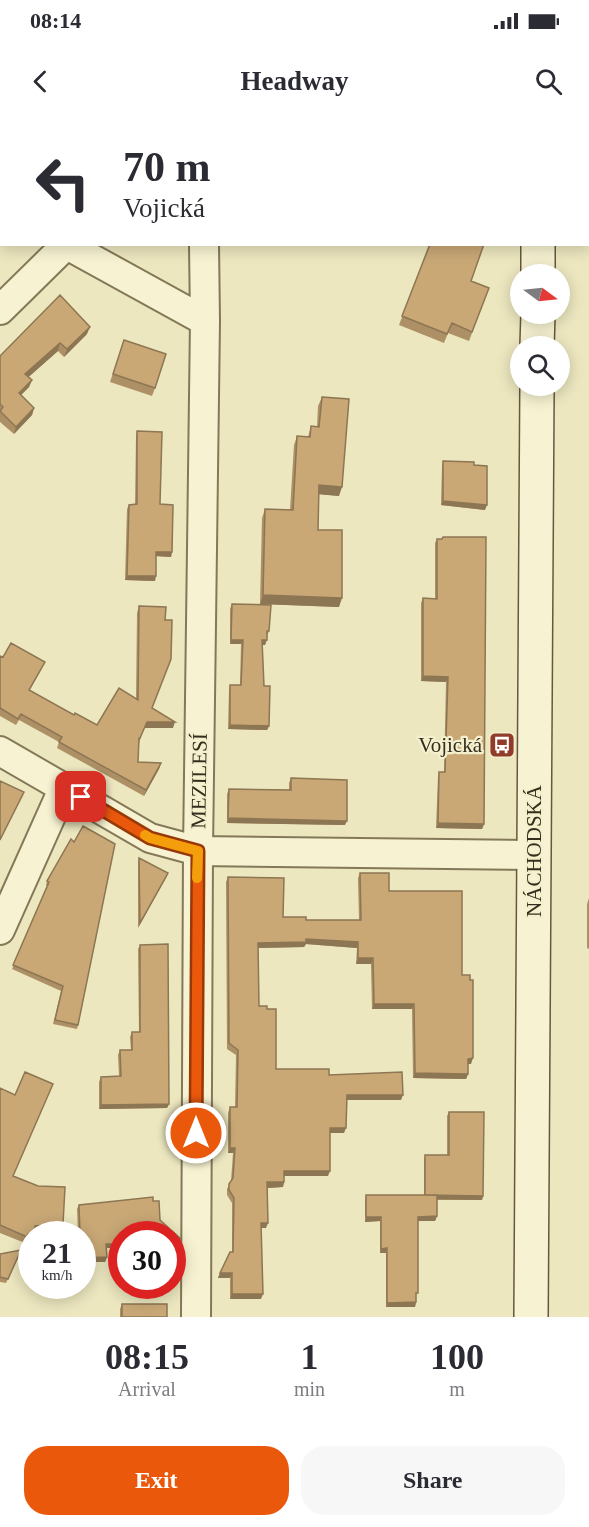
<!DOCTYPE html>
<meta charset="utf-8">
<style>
body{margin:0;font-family:"Times New Roman",serif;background:#f7f7f7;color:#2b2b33;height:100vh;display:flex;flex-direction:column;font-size:22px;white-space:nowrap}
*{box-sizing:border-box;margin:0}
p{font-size:20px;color:#7c7c81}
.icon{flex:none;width:33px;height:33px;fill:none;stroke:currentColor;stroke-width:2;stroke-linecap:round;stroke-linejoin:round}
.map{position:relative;height:1197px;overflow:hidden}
.panel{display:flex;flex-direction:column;background:#fff;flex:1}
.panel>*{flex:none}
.hud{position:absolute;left:0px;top:0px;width:590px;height:126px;box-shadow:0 3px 15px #0003;background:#fff;color:#2b2b33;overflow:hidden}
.needle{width:39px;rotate:105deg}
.controls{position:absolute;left:510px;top:144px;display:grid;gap:12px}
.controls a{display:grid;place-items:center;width:60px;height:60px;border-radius:50%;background:#fff;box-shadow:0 3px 15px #0003;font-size:30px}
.speed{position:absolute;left:18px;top:1101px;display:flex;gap:12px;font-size:30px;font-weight:700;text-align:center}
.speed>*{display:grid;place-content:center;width:78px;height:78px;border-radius:50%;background:#fff;box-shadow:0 3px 15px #0003;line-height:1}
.speed small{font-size:15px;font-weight:400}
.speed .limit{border:9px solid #d22;background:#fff;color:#111}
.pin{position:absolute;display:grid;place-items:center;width:51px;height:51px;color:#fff;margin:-26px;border-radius:12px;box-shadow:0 3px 9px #0006}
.me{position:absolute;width:66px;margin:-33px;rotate:0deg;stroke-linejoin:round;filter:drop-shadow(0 0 4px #0008)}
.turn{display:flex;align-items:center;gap:21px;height:126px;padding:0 24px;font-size:27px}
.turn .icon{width:78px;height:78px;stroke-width:2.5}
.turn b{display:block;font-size:42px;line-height:51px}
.eta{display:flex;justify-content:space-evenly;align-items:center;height:102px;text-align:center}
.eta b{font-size:36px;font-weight:600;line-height:42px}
.button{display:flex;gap:12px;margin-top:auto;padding:12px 24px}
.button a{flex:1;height:69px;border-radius:24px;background:#ea580c;color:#fff;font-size:24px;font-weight:600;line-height:69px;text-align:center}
.button a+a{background:#f7f7f7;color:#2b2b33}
.status{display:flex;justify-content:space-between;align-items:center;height:42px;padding:0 30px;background:#fff;direction:ltr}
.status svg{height:16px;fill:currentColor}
header{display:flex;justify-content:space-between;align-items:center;height:78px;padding:0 24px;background:#fff;font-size:27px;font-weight:600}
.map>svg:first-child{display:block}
</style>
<div class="status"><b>08:14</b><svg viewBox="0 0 49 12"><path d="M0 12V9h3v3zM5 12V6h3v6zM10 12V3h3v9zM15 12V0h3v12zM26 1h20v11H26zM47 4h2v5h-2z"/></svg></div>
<header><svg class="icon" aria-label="back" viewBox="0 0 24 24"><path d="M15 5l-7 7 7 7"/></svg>Headway<svg class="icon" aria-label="search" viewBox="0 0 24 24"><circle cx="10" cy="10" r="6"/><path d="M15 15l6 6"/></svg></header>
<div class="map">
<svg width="589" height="1197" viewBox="0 0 589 1197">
<rect width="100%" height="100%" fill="#ece7bf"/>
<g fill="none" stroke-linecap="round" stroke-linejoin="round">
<defs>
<path id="minor" d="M204,0V2
M165,2L166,0
M67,125L205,201
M0,190L67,124
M0,631L150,718L198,731L534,735
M0,810L64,667
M196,1197L198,731L205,201L204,124"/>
<path id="tertiary" d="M588,92L589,93"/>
<path id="secondary" d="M539,2V0
M538,154V124
M537,226L538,194
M531,1197L537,266"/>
</defs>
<use href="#minor" stroke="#847858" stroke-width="32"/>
<use href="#tertiary" stroke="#847858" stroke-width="36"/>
<use href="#secondary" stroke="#66583c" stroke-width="36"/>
<use href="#minor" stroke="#f7f3d2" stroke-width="28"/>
<use href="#tertiary" stroke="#f7f3d2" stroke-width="33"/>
<use href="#secondary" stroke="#f7f3d2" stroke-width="33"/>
</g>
<path fill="#ad9065" d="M430,124L471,161L489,168L469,221L448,213L444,223L399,205Z
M87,214L64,237L58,231L28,257L32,260L29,267L21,275L34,288L32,295L14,314L0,302V236Z
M124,220L155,268L152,276L110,262Z
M322,277L339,376L319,374L318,410L339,487L260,484L262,398L265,389L290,390L294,325L297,316L308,317L311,306L317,307L318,286Z
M137,311L160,384L172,432L171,437L156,436L155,461L125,460L127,389L129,385L135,384L136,316Z
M443,341L474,345L485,390L441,385L442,346Z
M443,417L484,704L482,709L436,708L438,656L439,652H444L446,562L421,561V483L423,478L435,479V423L437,419H442Z
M232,484L269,511L267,516L265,525H262L264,566L269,606L267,610L228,609L229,570L230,565H240L241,524H230V489Z
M139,486L152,588L173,608H144L139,623L138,642L161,643L159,649L144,676L57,628L59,622L19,600L16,605L0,596V536L3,537L42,548L30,570L74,595L97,605L136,579L137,493Z
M291,658L345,705L227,703V674L229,669L289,670V663Z
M71,719L78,905L77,909L53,904L61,871L12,849L48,767L46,765L47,761Z
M139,738L168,753L138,808V742Z
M360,753L389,771L462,855L471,944H468V954L466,959L413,958L412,889H372L371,844H356L357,828L306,824L304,827L258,828L259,886L276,949L329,955L401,980H346L344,1013H330L328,1056H284V1062L283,1067L268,1068L266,1108H261V1179H230V1158H218L220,1153L232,1132V1083L227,1075V1069L231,1061L233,1033H228V993L230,987H235L236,935L227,929L226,762L228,757L283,797L306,800H359L358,758Z
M589,778V829L587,828V784Z
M140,825L169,984L167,988L99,989V962L101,957L119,956L118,935L120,930H131L130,917L132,912H139L138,829Z
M0,968L14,1056L63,1104L61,1110L34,1113L32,1114L31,1122L26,1120L25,1123L0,1113Z
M449,992L483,1076L482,1080H437V1096L435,1101H418L416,1182L415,1187H386V1133H380V1101L365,1102V1080L366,1075H424V1039L425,1035H447V996Z
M153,1081L160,1100L181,1123L180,1128H172V1114L122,1128H106L107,1137L105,1142L82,1114H78L77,1089L79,1085Z
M0,1134H20L6,1163L0,1162Z
M122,1184L167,1197H120V1189Z"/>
<path fill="#8d7653" d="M90,207L87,214L64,237L67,229Z
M60,223L58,231L23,262L25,254Z
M32,260L29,267L16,280L19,273Z
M34,288L32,295L14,314L16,307Z
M319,365L342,367L339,376L316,374Z
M443,381L487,385L485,390L441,385Z
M156,432H172L171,437L155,436Z
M127,456H156L155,461L125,460Z
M263,475L342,478L339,487L260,484Z
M231,520H243L241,524H230Z
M262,520H267L265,525H260Z
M423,556L448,557L446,562L421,561Z
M147,602H175L173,608H144Z
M230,605L269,606L267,610L228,609Z
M161,643L159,649L144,676L146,670Z
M228,698L347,701L345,705L227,703Z
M438,703L484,704L482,709L436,708Z
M168,753L166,758L138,808L140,803Z
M306,819L358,822L357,828L306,824L304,827L256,828L258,823Z
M358,838H373L371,844H356Z
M374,884H414L412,889H372Z
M473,938L471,944H466L468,939Z
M415,953L468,954L466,959L413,958Z
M347,975H403L401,980H345Z
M169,984L167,988L99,989L101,985Z
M330,1008H346L344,1013H328Z
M230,1028H235L233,1033H228Z
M284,1051H330L328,1056H283Z
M267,1062H284L283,1067L266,1068Z
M425,1075L483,1076L482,1080L424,1079Z
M437,1096L435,1101H417L418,1097Z
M366,1097H381L380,1101L365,1102Z
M261,1103H268L266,1108H259Z
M63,1104L61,1110L33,1113L35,1106Z
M172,1123H181L180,1128H172Z
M106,1124H122V1128H105Z
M387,1128L386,1133H380L381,1129Z
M107,1137L105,1142H82V1138Z
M220,1153H232L230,1158H218Z
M232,1174H263L261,1179H230Z
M416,1182L415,1187H386L387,1183Z"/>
<path fill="#c9a876" stroke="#8d7653" stroke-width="1.5" d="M2,0H84V2H2Z
M2,3V40L0,39V8Z
M430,124H484L471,161L489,168L472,212L452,203L447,214L402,196Z
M60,175L90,207L67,229L60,223L25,254L32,260L19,273L34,288L16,307L0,291L3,287L0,284V236Z
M124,220L166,234L155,268L113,254Z
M322,277L349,279L342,367L319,365L318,410H342V478L263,475L265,389L293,390L297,316L310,317L311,306L319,307Z
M137,311L162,312L160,384L173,385L172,432H156V456H127L129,385L137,384Z
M443,341L474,342V345L487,346V385L443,381Z
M443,417H486L484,704L438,703L439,652H445L448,557L423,556V478L437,479V419H442Z
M232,484L271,485L269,511H267V520H262L264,566H270L269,606L230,605V565H241L243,520H231Z
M139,486L166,487L165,500H172L171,539L152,588L175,602H147L140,618H139L138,642L161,643L146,670L59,622L62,617L21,594L18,599L0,588V536L3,537L11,523L45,542L29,570L74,595L75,593L97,605L119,568L138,580Z
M291,658L347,660V701L228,698L229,669L291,670Z
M0,661L24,672L0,720Z
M83,706L115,724L78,905L55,900L63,866L13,845L49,762L47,761L71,719L74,722Z
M139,738L168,753L140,803Z
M360,753H389V771H462V855H470V860H473V938L468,939V954L415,953L414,884H374L373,838H358V822L306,819V822L258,823L259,886H267V889H276V949H329V955L402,952L403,975H347L346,1008H330V1051H284V1062H267L268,1103H261L263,1174H232V1153H220L230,1132H233L234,1078L229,1070V1064L233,1058L235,1028H230V987H237L238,930L229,923L228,757L284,758L283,797H306V800H361Z
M168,824L169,984L101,985V957L121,956L120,930H132V912H140V825Z
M25,952L53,964L13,1056L38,1066L65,1067L63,1104L35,1106L33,1114H28L27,1117L0,1105V968L15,975Z
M449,992H484L483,1076L425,1075V1035H449Z
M366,1075H437V1096L418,1097V1173H416V1182L387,1183V1128L381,1129V1097H366Z
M153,1077V1081H159L160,1100L181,1119V1123H172V1114H122V1124H106L107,1137L82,1138V1114H80L79,1085Z
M21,1130L8,1159L0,1157V1134Z
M122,1184H167V1197H122Z"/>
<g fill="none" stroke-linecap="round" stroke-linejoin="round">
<defs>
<path id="route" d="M81,677L150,718L198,731L196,1013"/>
</defs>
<use href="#route" stroke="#983908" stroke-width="15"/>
<use href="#route" stroke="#ea580c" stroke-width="10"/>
<path stroke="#f59e0b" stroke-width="10" d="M145,715L150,718L198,731L197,758"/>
</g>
<defs>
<symbol id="bus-square" viewBox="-11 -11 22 22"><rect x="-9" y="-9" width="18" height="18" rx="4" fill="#913c2a" stroke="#f4f0ce"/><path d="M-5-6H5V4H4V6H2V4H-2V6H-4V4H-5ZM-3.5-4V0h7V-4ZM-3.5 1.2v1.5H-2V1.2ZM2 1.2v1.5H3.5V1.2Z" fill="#fff"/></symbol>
</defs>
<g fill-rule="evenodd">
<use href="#bus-square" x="487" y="610" width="30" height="30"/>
</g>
<g text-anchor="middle" stroke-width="4.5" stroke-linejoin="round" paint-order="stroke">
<g font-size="21" fill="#342c1c" stroke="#f4f0ce" text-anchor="end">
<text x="482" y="632">Vojická</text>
</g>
<g font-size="21" fill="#342c1c" stroke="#f4f0ce">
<text transform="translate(199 661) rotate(-89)" y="7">MEZILESÍ</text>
<text transform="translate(534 731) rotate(-90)" y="7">NÁCHODSKÁ</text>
</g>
</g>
</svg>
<div class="controls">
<a><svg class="needle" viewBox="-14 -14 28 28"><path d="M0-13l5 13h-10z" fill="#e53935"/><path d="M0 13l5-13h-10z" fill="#7c7c81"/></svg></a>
<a><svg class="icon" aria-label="search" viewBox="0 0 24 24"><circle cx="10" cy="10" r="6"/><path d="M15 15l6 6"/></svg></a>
</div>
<div class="speed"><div>21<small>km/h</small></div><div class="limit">30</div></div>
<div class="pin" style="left:81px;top:677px;background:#d93025"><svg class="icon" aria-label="arrive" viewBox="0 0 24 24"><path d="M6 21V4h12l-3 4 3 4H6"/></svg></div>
<svg class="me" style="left:196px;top:1013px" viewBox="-20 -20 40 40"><circle r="17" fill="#ea580c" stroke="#fff" stroke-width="3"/><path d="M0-11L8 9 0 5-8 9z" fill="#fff"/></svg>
<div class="hud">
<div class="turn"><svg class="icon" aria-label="left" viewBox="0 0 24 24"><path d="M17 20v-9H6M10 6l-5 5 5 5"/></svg><div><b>70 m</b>Vojická</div></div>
</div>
</div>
<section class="panel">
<div class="eta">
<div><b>08:15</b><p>Arrival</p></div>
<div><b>1</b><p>min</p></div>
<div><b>100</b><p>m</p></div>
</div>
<div class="button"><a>Exit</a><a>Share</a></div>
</section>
